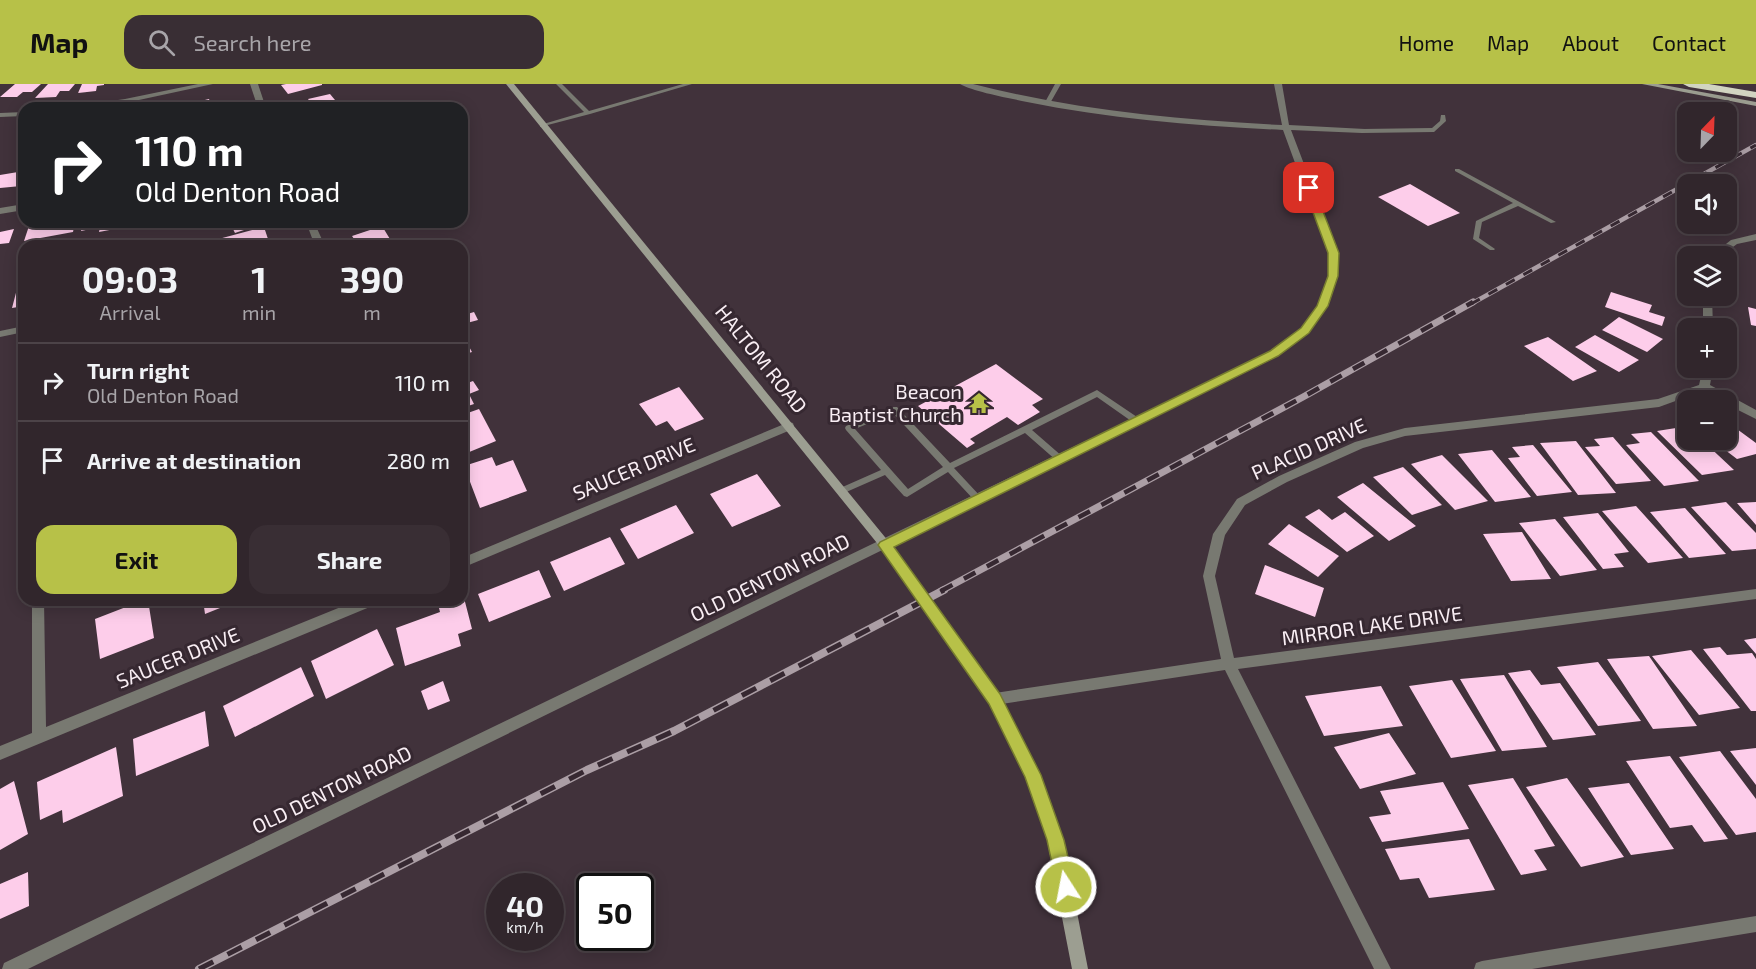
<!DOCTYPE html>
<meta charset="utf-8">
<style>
body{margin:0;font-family:"Exo 2",sans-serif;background:#392e34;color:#f1f3f6;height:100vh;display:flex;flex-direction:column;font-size:22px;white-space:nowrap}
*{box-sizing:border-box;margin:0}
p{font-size:20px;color:#a8a5a9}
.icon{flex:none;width:33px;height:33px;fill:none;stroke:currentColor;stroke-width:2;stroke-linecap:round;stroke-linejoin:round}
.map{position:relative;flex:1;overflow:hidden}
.side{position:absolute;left:18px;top:156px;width:450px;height:366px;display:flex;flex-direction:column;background:#31262c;border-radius:18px;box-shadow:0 3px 15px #0003,0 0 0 2px #4c4348}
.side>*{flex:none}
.guide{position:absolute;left:18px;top:18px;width:450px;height:126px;border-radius:18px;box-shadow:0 3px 15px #0003,0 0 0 2px #4c4348;background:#202124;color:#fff;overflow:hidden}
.needle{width:39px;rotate:23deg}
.controls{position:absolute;left:1677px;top:18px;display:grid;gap:12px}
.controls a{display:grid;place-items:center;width:60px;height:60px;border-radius:12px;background:#31262c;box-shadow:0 3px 15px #0003,0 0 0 2px #4c4348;font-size:30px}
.speed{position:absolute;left:486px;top:789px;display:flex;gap:12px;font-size:30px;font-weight:700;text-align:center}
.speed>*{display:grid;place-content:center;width:78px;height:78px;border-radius:50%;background:#31262c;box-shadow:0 3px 15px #0003,0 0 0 2px #4c4348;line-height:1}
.speed small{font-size:15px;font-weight:400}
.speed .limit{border:3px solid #111;border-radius:9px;background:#fff;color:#111}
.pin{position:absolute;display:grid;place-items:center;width:51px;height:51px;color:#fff;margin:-26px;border-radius:12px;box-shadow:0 3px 9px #0006}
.me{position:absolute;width:66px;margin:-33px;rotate:349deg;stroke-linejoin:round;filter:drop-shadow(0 0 4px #0008)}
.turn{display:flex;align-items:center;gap:21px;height:126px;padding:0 18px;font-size:27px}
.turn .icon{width:78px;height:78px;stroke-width:2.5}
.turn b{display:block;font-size:42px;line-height:51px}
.eta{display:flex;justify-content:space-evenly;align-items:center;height:102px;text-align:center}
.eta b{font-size:36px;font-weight:700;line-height:42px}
.primary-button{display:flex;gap:12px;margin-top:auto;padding:12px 18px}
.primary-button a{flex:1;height:69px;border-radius:18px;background:#b7c148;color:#111;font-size:24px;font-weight:700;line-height:69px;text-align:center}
.primary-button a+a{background:#392e34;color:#f1f3f6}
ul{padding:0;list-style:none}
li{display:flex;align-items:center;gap:18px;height:78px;padding:0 18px;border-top:2px solid #4c4348}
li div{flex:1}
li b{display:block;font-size:22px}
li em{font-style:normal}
header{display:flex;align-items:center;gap:36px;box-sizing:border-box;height:84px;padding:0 30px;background:#b7c148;color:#111}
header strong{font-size:28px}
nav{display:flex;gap:33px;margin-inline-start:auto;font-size:21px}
.search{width:420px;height:54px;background:#392e34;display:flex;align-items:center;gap:15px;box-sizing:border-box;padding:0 21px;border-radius:18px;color:#a8a5a9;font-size:22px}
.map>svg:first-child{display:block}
</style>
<header>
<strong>Map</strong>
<div class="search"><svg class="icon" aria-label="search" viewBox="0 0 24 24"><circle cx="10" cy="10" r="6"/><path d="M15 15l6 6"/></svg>Search here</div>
<nav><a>Home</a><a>Map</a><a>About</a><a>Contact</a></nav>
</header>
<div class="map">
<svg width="1756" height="885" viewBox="0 0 1756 885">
<rect width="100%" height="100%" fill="#41323b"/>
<path fill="#fdcdea" d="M15,0H41L32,8H23L17,13H0Z
M48,0H75L69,7H60L56,13L35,14Z
M82,0H104V1L97,2L96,7L78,9Z
M286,0H322V1L288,10L281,1Z
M330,10L340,22L309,24L313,22L308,15Z
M209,15L212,24H185L184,21Z
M24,87V95L21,102L0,104V91Z
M1410,100L1460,129L1428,142L1378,113Z
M36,138H75L73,148L24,157L30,139Z
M83,138H121L120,144L99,148L100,143L81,147Z
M233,138H257L259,141L235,149L230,139Z
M347,138H373L352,146Z
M382,142L393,160L359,162L352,152Z
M264,143L270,161L213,162L211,157Z
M14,145L9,159L0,160V148Z
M24,204V222L12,224L17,205Z
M1611,208L1652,221L1649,228L1665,233L1662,242L1605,223Z
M1748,223L1756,225V242L1751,241Z
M474,228L478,236L467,239L464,231Z
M1619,233L1663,255L1647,268L1602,246Z
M462,250L472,268L462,271Z
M1595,251L1639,276L1619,288L1575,263Z
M1548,253L1597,287L1573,297L1524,262Z
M996,280L1043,315L1032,321L1040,328L1018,341L1007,333L970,355L975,359L967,364L918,322Z
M473,297L479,306L469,310L474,320L462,324V301Z
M679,303L704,335L675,347L667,337L656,342L639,320Z
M479,325L496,357L462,371V331Z
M1726,337L1756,359V370L1737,375L1712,356H1726Z
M1676,344L1688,356H1702L1734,386L1702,391L1657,347Z
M1651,348L1699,397L1664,402L1626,361L1640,359L1631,350Z
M1613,353L1651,397L1616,400L1585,363L1600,362L1594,355Z
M1576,357L1616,409L1578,411L1540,359Z
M1533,361L1572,408L1537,412L1508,374L1520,373L1512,363Z
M1492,366L1531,413L1495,418L1458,370Z
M1442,371L1488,417L1455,426L1411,380Z
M492,373L496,382L513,376L527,407L480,424L464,382Z
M1403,383L1442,421L1412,431L1373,393Z
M757,390L781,422L732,443L710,410Z
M1363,399L1416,442L1389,457L1337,413Z
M1726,418L1756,449V465L1732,467L1691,423Z
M1756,418V441L1737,419Z
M676,421L694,449L638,475L620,445Z
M1636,422L1683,474L1648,479L1602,427Z
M1685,424L1726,470L1689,474L1650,428Z
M1319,425L1332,436L1345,428L1374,452L1347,468L1305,433Z
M1598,429L1629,468L1614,470L1624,483L1603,485L1563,433Z
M1555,435L1597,486L1560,492L1519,439Z
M1289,440L1339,472L1318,493L1268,460Z
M1522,448L1551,495L1511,497L1483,450Z
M610,453L625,480L564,507L550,478Z
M1265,481L1324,504L1315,533L1255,510Z
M539,486L551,513L489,538L478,510Z
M463,510L472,545L458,550L461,562L405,582L396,544L440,528L437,516H462Z
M144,516H148L154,554L100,575L95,535Z
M203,516H240L205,530Z
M377,545L394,581L326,615L311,577Z
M1756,554V570L1744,556Z
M1720,563L1727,571L1752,569L1756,575V627H1751L1703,565Z
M1691,566L1740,624L1699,631L1652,572Z
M1649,572L1697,642L1653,645L1607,575Z
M1598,578L1641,637L1598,642L1557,583Z
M301,583L314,612L235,653L223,622Z
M1530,586L1541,601L1560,599L1596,651L1553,656L1508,589Z
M1504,591L1547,663L1502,667L1460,595Z
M1452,596L1496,667L1451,674L1409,602Z
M443,597L450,617L428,626L421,607Z
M1381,602L1403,642L1324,652L1305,612Z
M205,627L209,662L136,692L133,655Z
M1389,649L1416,690L1360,705L1334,663Z
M116,663L123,712L63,739L62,726L40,736L37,698Z
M1756,664V701L1730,667Z
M1720,667L1756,715V748L1736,751L1679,673Z
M1670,672L1728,755L1704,758L1692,741L1670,744L1626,677Z
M1513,694L1555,762L1534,766L1547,786L1521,791L1468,701Z
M1567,694L1624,773L1581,783L1526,703Z
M14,697L28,750L0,766V705Z
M1443,698L1469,745L1382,758L1369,733L1391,730L1380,707Z
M1629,699L1674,765L1631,771L1588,704Z
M1469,755L1495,806L1429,814L1419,794L1400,796L1385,765Z
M28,788L29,822L0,835V800Z"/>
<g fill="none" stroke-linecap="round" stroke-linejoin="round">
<path fill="#787971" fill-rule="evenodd" d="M556,0H562L589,27L683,0H692L590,30L540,43V41L584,28Z
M1055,0H1061L1049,21H1045L1044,20Z
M1441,31H1445L1446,37L1434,48L1362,49L1359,47L1362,45L1432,44L1440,37Z
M1455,85H1459L1556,138L1551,139L1518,122L1482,138L1479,154L1495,165L1494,166H1490L1473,155L1476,137L1513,119L1455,87Z
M1097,306L1140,335L1141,337L1140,339H1134L1097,313L1032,346L1063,373L1064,375L1063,377H1057L1025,349L954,384L981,413L982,415L981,417H975L948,388L907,413L904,412L885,391L844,409H838L837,407L838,405L881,386L846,346L845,344L846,342L891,323H897L950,379ZM893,329L943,383L908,405L855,345Z"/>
<path fill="#787971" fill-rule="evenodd" d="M198,0H213L125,19L92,24H72L76,22L125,15Z
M250,0H258L266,24H258Z
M960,0H973C1074,26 1177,36 1282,41L1274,0H1282L1289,41L1365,45L1366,47L1362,49L1291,46L1338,169V192L1328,222L1309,248L1278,272L28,885H2L4,879L1270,268L1301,244L1318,222L1328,192V169L1283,46C1197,42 1111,35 1027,18C1009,14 974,8 960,0Z
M24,28V32L0,33V29Z
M24,120V126L0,130V124Z
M306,138H314L325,162H315Z
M1756,150V156L1737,160L1721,172H1711L1731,156Z
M1703,212H1712L1713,244H1703Z
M24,242V248L0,253V247Z
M1703,284H1713L1710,301L1756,326V335L1726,320V316H1721L1703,307L1659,323L1405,352L1363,364L1287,398L1245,421L1225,451L1215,492L1234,574L1756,505V515L1238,585L1391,885H1374L1225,586L995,621L990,619L988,615L990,611L995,609L1221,575L1203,492L1213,450L1237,415L1279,392L1355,358L1405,344L1658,315L1699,301Z
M789,338L793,339L794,342L793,345L462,484V474Z
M32,516H44L46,643L358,516H378L377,520L0,676V662L32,649Z
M1756,832V848L1532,885H1474L1476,879L1482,877Z"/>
<path fill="#9c9e91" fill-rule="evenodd" d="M506,0H514L889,458L1000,611L1040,691L1063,756L1088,885H1072L1047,756L1026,692L990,619L881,464Z
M1642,0H1658L1756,18V22Z"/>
<path fill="#d1d4c1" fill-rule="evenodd" d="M1683,0H1709L1756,8V14L1689,3Z"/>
<defs>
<path id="rail-far2" d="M1471,220L1756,61"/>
<path id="rail-far1" d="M941,507L1303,313L1473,218"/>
<path id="rail" d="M199,885L587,686L674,647L944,506"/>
</defs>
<use href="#rail-far2" stroke="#ab9ea5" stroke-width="4.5"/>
<use href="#rail-far1" stroke="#ab9ea5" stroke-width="7"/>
<use href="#rail" stroke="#ab9ea5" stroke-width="8"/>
<use href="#rail-far2" stroke="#362831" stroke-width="3" stroke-dasharray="10" stroke-linecap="butt"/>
<use href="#rail-far1" stroke="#362831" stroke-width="4.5" stroke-dasharray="13" stroke-linecap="butt"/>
<use href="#rail" stroke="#362831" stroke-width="5" stroke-dasharray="16" stroke-linecap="butt"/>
</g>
<path fill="#b7c148" stroke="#777d2f" stroke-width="1.5" d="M1305,102L1314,104L1339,169L1338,192L1328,222L1309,249L1278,272L894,463L1000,610L1041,691L1064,756L1075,803L1072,809L1066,812L1059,809L1057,803L1047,756L1025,693L989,620L878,461L880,458L1270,267L1301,244L1317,222L1328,192V169L1304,104Z"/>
<defs>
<symbol id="temple-bare" viewBox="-9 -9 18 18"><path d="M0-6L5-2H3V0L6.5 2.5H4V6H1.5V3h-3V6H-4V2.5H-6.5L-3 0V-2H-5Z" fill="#b7c148" stroke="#362831" stroke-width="2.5" paint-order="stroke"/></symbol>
</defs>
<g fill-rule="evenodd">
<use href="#temple-bare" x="964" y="304" width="30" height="30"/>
</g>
<g text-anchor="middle" stroke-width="6" stroke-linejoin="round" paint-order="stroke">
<g font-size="20" fill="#f9eef4" stroke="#362831">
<text transform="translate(761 275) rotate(51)" y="7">HALTOM ROAD</text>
<text transform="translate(1309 365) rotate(-24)" y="7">PLACID DRIVE</text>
<text transform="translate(634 385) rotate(-23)" y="7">SAUCER DRIVE</text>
<text transform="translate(770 494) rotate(-26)" y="7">OLD DENTON ROAD</text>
<text transform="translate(1372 542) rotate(-8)" y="7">MIRROR LAKE DRIVE</text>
<text transform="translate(178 574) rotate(-22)" y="7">SAUCER DRIVE</text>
<text transform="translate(332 706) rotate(-26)" y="7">OLD DENTON ROAD</text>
</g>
<g font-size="20" fill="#f9eef4" stroke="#362831" text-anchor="end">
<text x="962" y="315">Beacon<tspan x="962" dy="23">Baptist Church</tspan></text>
</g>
</g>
</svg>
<div class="controls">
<a><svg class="needle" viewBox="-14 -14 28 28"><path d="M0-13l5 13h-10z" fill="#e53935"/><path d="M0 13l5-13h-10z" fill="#a8a5a9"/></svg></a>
<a><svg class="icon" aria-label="sound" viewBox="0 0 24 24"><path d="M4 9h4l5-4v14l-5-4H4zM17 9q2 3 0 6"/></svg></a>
<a><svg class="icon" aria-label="layers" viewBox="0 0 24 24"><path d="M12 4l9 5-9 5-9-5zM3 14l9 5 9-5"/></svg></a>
<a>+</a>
<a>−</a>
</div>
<div class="speed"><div>40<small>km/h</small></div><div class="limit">50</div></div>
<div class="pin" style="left:1309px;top:104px;background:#d93025"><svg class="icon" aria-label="arrive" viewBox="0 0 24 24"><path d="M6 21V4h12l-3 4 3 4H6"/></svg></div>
<svg class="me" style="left:1066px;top:803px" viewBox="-20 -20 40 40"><circle r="17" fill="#b7c148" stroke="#fff" stroke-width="3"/><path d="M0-11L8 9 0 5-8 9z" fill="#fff"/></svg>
<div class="guide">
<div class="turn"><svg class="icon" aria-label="right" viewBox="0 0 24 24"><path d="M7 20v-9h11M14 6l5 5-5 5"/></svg><div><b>110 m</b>Old Denton Road</div></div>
</div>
<section class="side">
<div class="eta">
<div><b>09:03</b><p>Arrival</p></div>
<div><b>1</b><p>min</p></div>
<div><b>390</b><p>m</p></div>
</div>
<ul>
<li><svg class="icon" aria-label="right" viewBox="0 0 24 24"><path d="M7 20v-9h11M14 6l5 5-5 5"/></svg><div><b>Turn right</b><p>Old Denton Road</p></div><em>110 m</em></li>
<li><svg class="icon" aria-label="arrive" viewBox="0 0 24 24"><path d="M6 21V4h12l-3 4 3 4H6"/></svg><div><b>Arrive at destination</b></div><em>280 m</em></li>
</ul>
<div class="primary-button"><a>Exit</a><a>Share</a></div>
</section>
</div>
